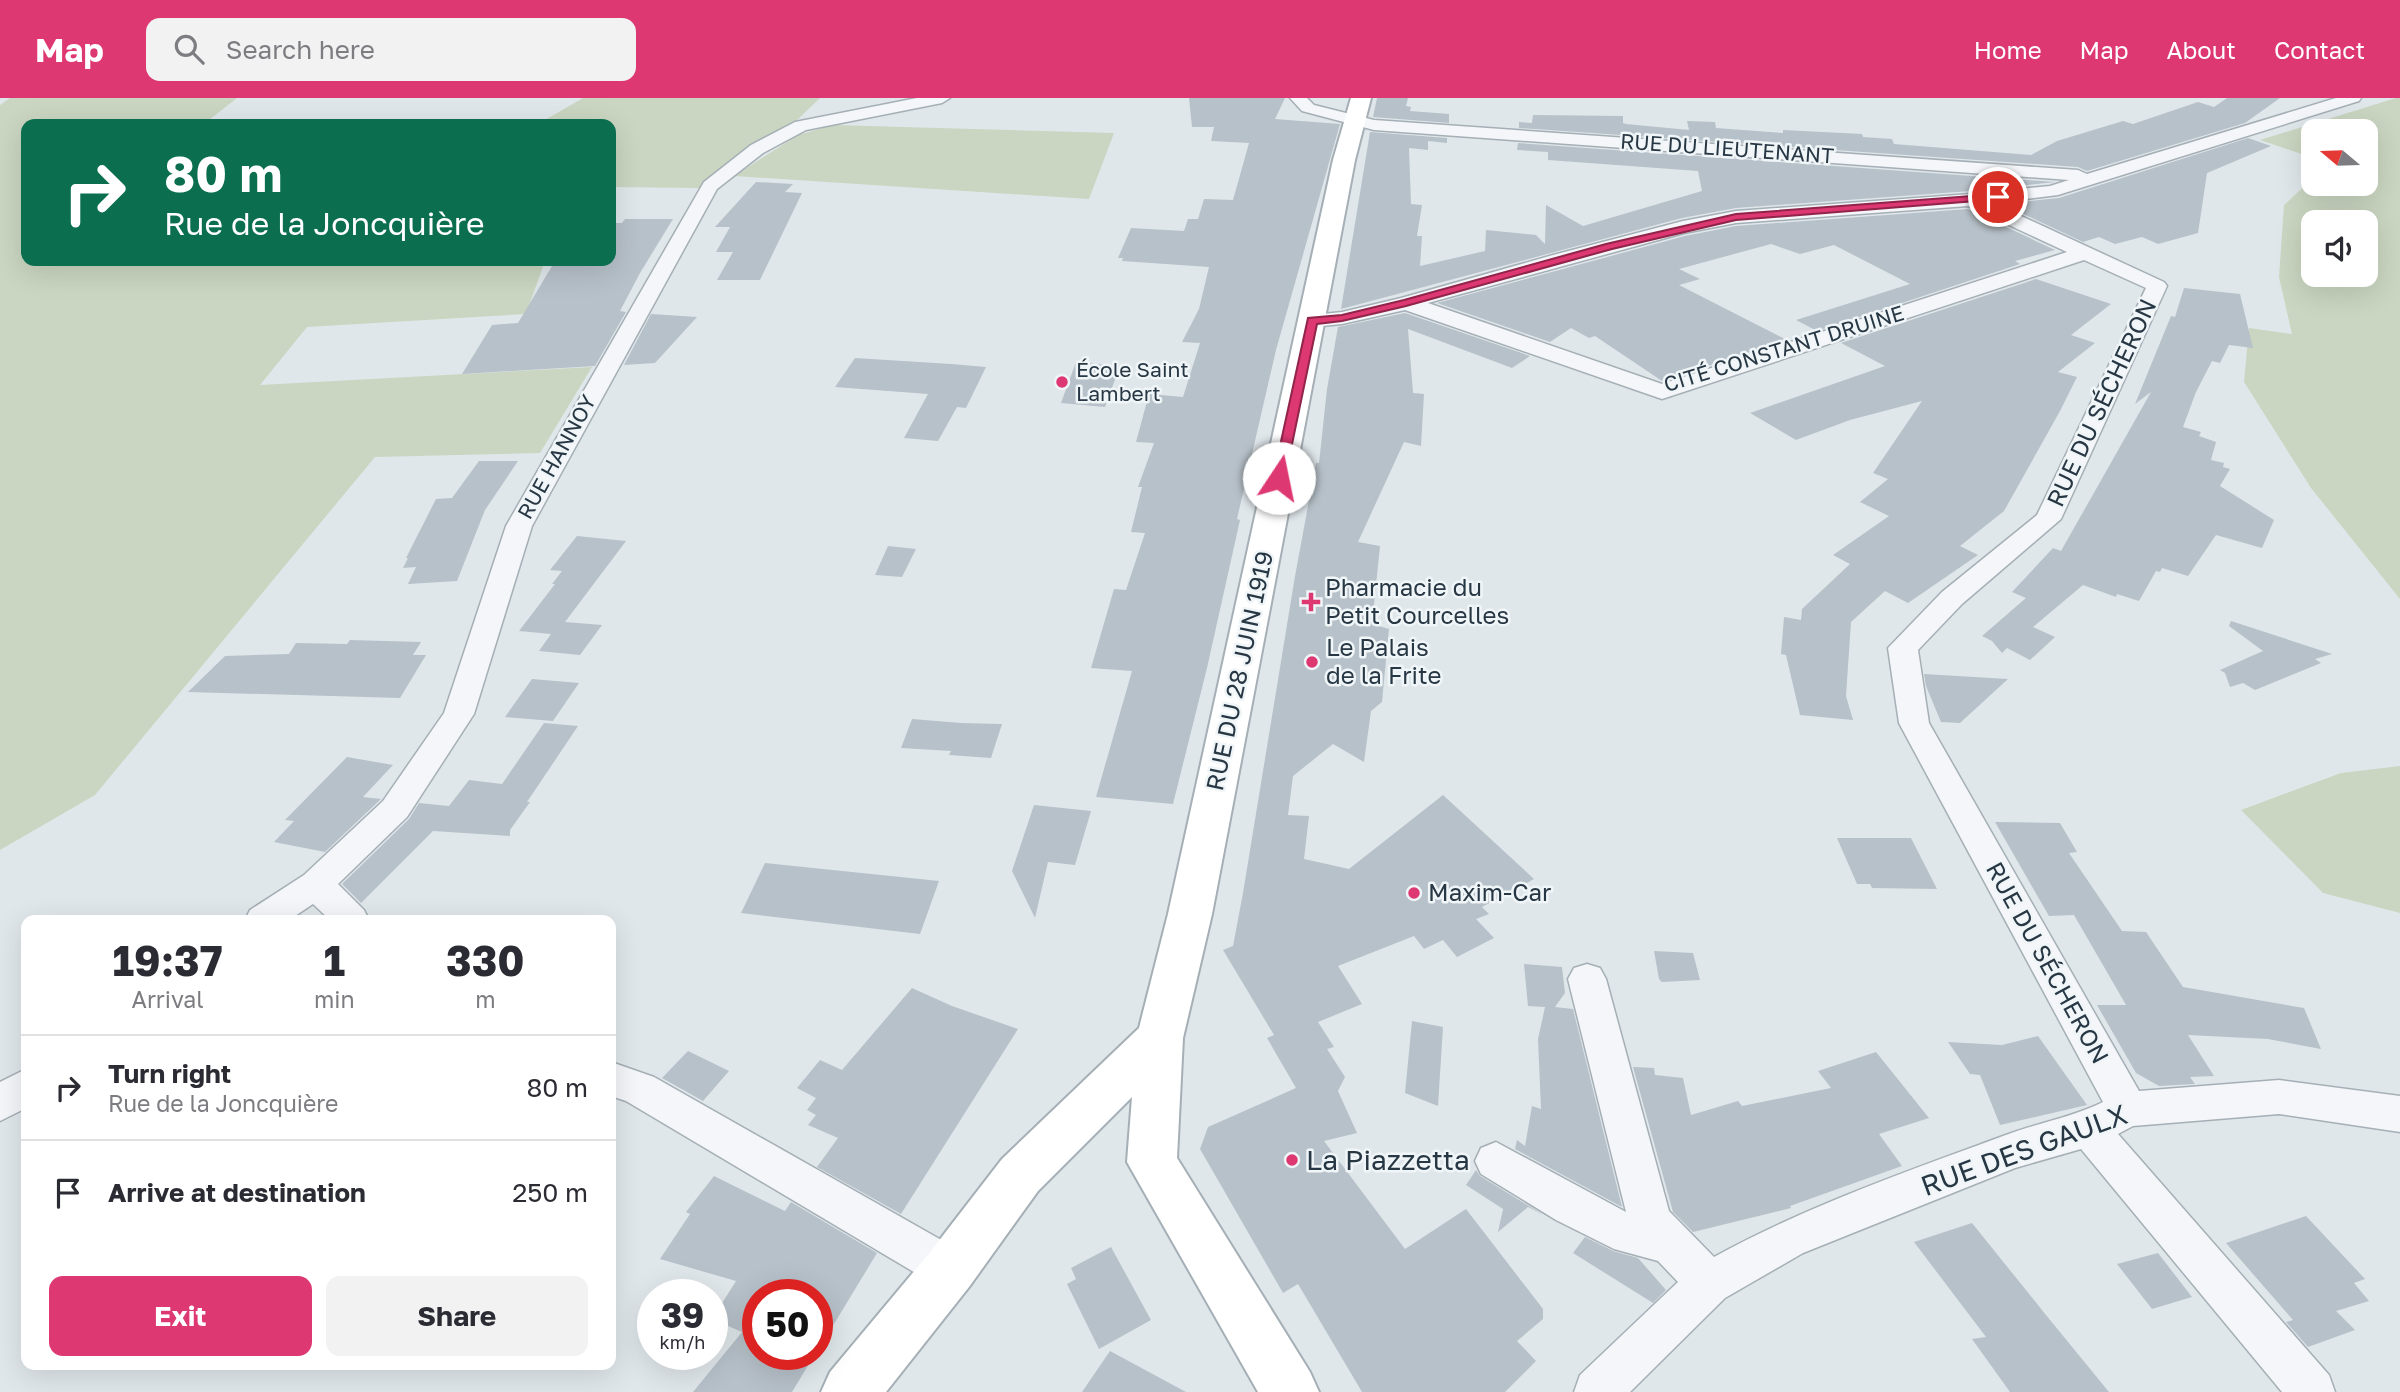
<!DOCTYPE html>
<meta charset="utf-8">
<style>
body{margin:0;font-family:"Golos Text",sans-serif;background:#f2f2f3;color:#2b2b33;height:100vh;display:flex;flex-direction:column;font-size:26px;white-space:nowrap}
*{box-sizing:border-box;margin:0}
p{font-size:23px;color:#7c7c81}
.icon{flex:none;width:38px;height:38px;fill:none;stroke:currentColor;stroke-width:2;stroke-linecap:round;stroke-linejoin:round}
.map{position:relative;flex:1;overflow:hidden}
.sheet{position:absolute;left:21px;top:817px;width:595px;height:455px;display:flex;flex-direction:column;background:#fff;border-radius:14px;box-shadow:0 7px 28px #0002}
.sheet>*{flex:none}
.guide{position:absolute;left:21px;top:21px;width:595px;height:147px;border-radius:14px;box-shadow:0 7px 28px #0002;background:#0b6e4f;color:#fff;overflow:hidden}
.needle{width:46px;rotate:289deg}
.tools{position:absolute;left:2301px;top:21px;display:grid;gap:14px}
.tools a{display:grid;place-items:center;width:77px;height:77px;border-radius:14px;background:#fff;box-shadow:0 7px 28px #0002;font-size:35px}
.speed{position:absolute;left:637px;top:1181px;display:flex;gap:14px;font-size:35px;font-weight:700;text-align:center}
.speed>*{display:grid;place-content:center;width:91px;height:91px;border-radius:50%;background:#fff;box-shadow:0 7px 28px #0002;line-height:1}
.speed small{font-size:18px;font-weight:400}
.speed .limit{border:10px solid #d22;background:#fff;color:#111}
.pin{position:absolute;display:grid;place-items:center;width:60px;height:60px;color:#fff;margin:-30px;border:4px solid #fff;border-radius:50%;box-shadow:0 2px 7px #0007}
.me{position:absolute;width:77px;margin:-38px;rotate:11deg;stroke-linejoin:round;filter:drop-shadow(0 0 5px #0008)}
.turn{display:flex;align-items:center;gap:24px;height:147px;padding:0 28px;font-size:32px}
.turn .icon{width:91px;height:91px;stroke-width:2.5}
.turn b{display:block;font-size:49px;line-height:60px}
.eta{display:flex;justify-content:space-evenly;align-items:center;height:119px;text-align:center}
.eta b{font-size:42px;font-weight:700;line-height:49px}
.action{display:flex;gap:14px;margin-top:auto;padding:14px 28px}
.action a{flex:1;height:80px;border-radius:14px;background:#dd3871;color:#fff;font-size:28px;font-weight:700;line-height:80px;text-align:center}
.action a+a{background:#f2f2f3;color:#2b2b33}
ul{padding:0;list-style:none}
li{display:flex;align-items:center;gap:21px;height:105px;padding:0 28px;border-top:2px solid #e1e1e2}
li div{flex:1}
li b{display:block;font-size:26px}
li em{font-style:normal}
header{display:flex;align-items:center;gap:42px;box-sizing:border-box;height:98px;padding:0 35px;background:#dd3871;color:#fff}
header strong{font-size:33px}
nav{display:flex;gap:38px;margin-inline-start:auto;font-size:24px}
.search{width:490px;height:63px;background:#f2f2f3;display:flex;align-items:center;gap:18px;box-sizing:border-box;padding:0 24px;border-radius:14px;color:#7c7c81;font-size:26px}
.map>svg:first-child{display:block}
</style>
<header>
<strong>Map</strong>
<div class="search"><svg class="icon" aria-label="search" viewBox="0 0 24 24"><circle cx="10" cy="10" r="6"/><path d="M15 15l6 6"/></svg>Search here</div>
<nav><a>Home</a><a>Map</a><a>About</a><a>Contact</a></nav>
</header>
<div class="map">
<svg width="2400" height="1294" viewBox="0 0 2400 1294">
<rect width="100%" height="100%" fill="#e0e7eb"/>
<path fill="#cad6c1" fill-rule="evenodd" d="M10,0H237L204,26H26V163H545L526,216L307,229L260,287L592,269L540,355L375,359L95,697L0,752V7Z
M583,0H820L794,25L699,90L611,89V26H538Z
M2396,0H2400V501L2311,390L2244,284L2249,230L2292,236L2279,179L2284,107L2313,80L2314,86H2366V33H2314L2313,60L2260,42ZM2314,124H2366V177H2314Z
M833,27L1114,35L1089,101L734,78L798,37Z
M2400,668V815L2323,795L2241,712L2341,675Z"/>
<path fill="#b7c1c9" d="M1189,0H1285L1275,21L1340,26L1276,252L1237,421L1240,422L1207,570L1173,706L1096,699L1132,573L1091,570L1114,491L1126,492L1145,435L1131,434L1142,389H1138L1154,345L1136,344L1149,296L1183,299L1200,245L1182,244L1199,211L1209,169L1122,163L1123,160H1118L1131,130L1184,133L1188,121H1198L1204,101L1233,102L1249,45L1211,43L1214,29H1192Z
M1377,0H1408L1406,8L1411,9L1410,13L1449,16V25L1373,19Z
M2227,0H2280L2245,25L2087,73L2078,69L1519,30V24L1532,25L1533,17L1623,18V25L1626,26L1689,32L1687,23L1715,24L1716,30L1783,35V32L1862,36L1863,39L1892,41L1894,46L2031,57L2057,43L2123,23L2133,26L2198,4L2214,9Z
M1370,34L1447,40V45L1428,43V52L1409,50L1411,106L1422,107L1417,138H1422L1420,168L1485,153L1486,132L1536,137L1545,146L1546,107L1583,128L1702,93L1698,73L1548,62V54L1517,52L1518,45L2055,84L1971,93L1736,110L1682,120L1341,211Z
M2248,40L2271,48L2207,75L2198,135L2158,146L2142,139L2115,146L2099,139L2083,144L2002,106L2059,100Z
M756,84L793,86L785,94L802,95L760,182H717L733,154H716L730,129H715Z
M1968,111L2055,152L2015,163L2020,166L2005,171L1817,233L1796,222L1910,186L1834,147L1800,156L1771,146L1679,171L1700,181L1679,187L1787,242L1662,283L1595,238L1589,240L1571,230L1550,244L1437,205L1685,138L1736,128Z
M625,121H673L640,175L620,213L626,214L595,268L462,276L492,227L518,225L555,163H611V125H622Z
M2036,181L2111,206L2071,237L2095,245L2058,274L2077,279L2060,313L2004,413L1960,448L1978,457L1908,505L1885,493L1851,524L1846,598L1853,622L1800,617L1786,557L1781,556L1784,519L1801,522L1802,511L1850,466L1833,457L1889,418L1860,404L1888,381L1873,375L1922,303L1850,322L1796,342L1750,315L1885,268L1841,245Z
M2184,190L2240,196L2253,250L2229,247L2220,265L2212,263L2196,294L2183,329L2201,334L2199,338L2216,344L2211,362L2224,365L2223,369L2230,371L2220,388L2274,422L2262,450L2216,437L2188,478L2162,470L2160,474L2156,473L2139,503L2117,496L2116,499L2083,487L2033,529L2055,539L2030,562L2007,550L2002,555L1992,543L1982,538L2026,500L2012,494L2053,450L2061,453L2151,294L2135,306L2171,218L2175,219Z
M1405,215L1530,258L1512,270L1408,231L1413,295L1424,296L1421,348L1404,344L1358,444L1380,448L1372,526L1389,531L1382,604L1371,613L1364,664L1333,646L1293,678L1288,717L1309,718L1304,761L1349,771L1443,697L1534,781L1482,809L1489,816L1476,821L1494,840L1457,859L1443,842L1424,851L1414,838L1338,868L1362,906L1318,924L1334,949L1327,951L1345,979L1338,993L1357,1035L1324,1043L1405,1151L1466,1111L1543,1211V1221L1517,1243L1536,1263L1505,1294H1362L1298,1186L1283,1195L1200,1051L1208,1029L1296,990L1267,940L1274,937L1223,852L1233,848L1243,795L1295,478L1316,365H1319L1327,291L1338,229Z
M651,216L697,219L655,265L624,267Z
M855,260L951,266L986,269L966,310L957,309L938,343L904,340L928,296L835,289Z
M1076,264L1120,268L1105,309L1061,305Z
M479,363H518L485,412L457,483L408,486L416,469L403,470L408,460H406L436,401L452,400Z
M577,438L626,443L565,524L602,527L580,557L539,553L551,536L519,533L555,486H552L562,473L550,472Z
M888,448L916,451L902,479L875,477Z
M2231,523L2332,556L2315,561L2321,565L2255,592L2243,585L2230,589L2225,575L2220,572L2263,553L2229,528Z
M350,542L421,544L413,557H426L400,600L188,594L225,558L289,556L296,545L347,546Z
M1924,576L2008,581L1960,625L1941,624L1926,588Z
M532,581L579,585L553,623L505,619Z
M912,621L961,625L1002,626L991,660L949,657L951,653L901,650Z
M544,625L578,628L527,704H530L510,732V738L433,733L361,805L342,786L409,721L419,705L449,708L469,682L502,686Z
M347,659L393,667L363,699L381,701L325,754L274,744L294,723L285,722Z
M1034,707L1091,713L1075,767L1048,764L1035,820L1012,773Z
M1995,724L2060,725L2077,754L2069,755L2122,833L2146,834L2183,889L2304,910L2321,951L2268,941L2188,937L2214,978L2190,979L2195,986L2159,988L2136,975L2097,907H2126L2074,817L2049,818Z
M1837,740H1911L1937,791L1872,790L1870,786H1857Z
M765,765L939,783L920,836L741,815Z
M1654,853L1693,855L1700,882L1662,884L1659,881Z
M1524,866L1562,869L1565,895L1555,909L1573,911L1622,1109L1515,1051L1517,1042L1525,1048L1532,1008L1541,1011L1538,941L1545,909L1528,908Z
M912,890L952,908L1018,931L901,1116L817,1069L838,1040L808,1027L816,1017L807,1012L816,1000L797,990L820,962L842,972Z
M1412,923L1443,929L1438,1008L1405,995Z
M2038,938L2087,1007L2000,1027L1980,977L1970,976L1948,944L2002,947Z
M688,953L729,973L703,1003L662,980Z
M1876,954L1929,1020L1879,1036L1902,1068L1790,1108L1791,1110L1693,1134L1673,1114L1633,969L1654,970L1655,977L1683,980L1691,1017L1738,1003L1742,1008L1831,990L1818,973Z
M1476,1072L1480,1078L1542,1116L1528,1109L1498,1134L1503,1111L1466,1087Z
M714,1078L785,1113L791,1104L877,1155L817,1254V1197H758V1256H815L792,1294H693L742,1234L712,1221L736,1183L660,1161L690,1116L686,1114Z
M2306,1118L2365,1181L2354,1185L2369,1203L2336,1213L2355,1232L2308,1249L2286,1224L2293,1222L2226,1145Z
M1972,1125L2046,1217L2109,1294H2010L1972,1241L1986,1239L1914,1144Z
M1585,1139L1613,1153L1638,1160L1666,1192L1653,1205L1573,1155Z
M1111,1149L1151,1222L1099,1251L1067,1186L1076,1181L1071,1170Z
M2158,1155L2192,1199L2152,1211L2117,1166Z
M1110,1253L1186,1294H1082Z"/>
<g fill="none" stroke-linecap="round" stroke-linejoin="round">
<defs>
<path id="street" d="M917,0H950L942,5L806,32L763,55L717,91L532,428L474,616L407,719L338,786L364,812L369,822H330L313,806L289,822H245L250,812L304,777L383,703L444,615L506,428L704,84L751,47L795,24Z
M1290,0H1307L1314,7L1374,22L2078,72L2087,76L2336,0H2361L2359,3L2058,97L1993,105L2164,184L2167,188L2061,421L1962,506L1918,552L1929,625L2139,993L2279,982L2400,998V1034L2279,1016L2133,1028L2118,1036L2329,1277L2335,1294H2282L2081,1051L2015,1070L1803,1155L1725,1200L1630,1294H1574L1580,1277L1678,1184L1658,1163L1614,1151L1556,1122L1481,1076L1475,1063L1481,1050L1496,1044L1626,1114L1568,881L1574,870L1587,866L1600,870L1606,881L1669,1113L1714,1159C1805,1109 1905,1074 2003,1038C2036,1025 2071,1020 2103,1004L1899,625L1888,550L1942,494L2037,417L2146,190L2084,162L1662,301L1405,212L1342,226L1312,229L1304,228L1301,223L1304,218L1342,214L1401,200L1553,157L1683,123L1736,113L1971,96L2050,88L2069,82L1374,32L1302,13ZM1968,108L2067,154L1662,286L1428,205L1684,135L1736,125Z
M611,964L654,979L966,1156L972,1171L966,1186L950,1192L934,1186L626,1003L611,998Z
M26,971V1010L0,1023V984Z"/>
<path id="secondary" d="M1351,0H1371L1355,62L1212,816L1183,940L1177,1060L1310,1274L1319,1294H1258L1127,1064L1132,999L1038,1093L969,1189L886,1294H821L830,1274L931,1153L1002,1061L1139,930L1168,816L1333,62Z"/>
</defs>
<use href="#street" stroke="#a5afb6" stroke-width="3"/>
<use href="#secondary" stroke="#a5afb6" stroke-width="4"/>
<use href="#street" fill="#f4f6f9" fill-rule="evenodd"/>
<use href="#secondary" fill="#fff" fill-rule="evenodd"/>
</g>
<path fill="#dd3871" stroke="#902449" stroke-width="2" d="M1998,96L2002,99L2001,101L1736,122L1612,151L1406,208L1342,223L1317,226L1285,380L1279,384L1273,380L1308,220L1342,217L1404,202L1606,146L1736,116Z"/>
<g fill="#dd3871" stroke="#f0f5f8" stroke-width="2.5">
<circle cx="1062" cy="284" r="7"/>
<path d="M1307.5 493.5h7v7h7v7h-7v7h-7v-7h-7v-7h7z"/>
<circle cx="1312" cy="564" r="7"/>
<circle cx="1414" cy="795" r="7"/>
<circle cx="1292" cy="1062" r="7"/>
</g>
<g text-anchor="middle" stroke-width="5" stroke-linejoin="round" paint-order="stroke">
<g font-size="21" fill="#273744" stroke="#f0f5f8">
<text transform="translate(1727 51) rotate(4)" y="7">RUE DU LIEUTENANT</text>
<text transform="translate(1784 251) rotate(-17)" y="7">CITÉ CONSTANT DRUINE</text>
<text transform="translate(557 359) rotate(-61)" y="7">RUE HANNOY</text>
</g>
<g font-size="21" fill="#273744" stroke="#f0f5f8" text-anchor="start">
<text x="1076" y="279">École Saint<tspan x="1076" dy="24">Lambert</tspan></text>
</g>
<g font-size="24" fill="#273744" stroke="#f0f5f8">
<text transform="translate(2102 305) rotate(-65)" y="8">RUE DU SÉCHERON</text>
<text transform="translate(1240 573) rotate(-78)" y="8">RUE DU 28 JUIN 1919</text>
<text transform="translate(2047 865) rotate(61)" y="8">RUE DU SÉCHERON</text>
</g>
<g font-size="24" fill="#273744" stroke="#f0f5f8" text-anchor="start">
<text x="1325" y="498">Pharmacie du<tspan x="1325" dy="28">Petit Courcelles</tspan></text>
<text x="1326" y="558">Le Palais<tspan x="1326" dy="28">de la Frite</tspan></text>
<text x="1428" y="803">Maxim-Car</text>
</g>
<g font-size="28" fill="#273744" stroke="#f0f5f8">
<text transform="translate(2024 1052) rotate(-20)" y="10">RUE DES GAULX</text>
</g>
<g font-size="28" fill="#273744" stroke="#f0f5f8" text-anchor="start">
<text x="1306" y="1072">La Piazzetta</text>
</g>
</g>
</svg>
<div class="tools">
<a><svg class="needle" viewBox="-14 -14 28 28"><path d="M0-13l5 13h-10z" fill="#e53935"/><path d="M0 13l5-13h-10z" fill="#7c7c81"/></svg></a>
<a><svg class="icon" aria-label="sound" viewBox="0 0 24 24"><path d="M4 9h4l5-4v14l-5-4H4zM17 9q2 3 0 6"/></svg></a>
</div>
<div class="speed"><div>39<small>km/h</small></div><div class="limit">50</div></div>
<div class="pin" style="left:1998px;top:99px;background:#d93025"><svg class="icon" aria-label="arrive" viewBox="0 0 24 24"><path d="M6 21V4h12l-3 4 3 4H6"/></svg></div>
<svg class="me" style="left:1279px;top:380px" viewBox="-20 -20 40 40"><circle r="19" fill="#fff"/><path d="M0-13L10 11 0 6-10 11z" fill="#dd3871"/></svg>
<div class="guide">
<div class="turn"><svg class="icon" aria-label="right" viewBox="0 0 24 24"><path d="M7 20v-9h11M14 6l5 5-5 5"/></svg><div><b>80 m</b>Rue de la Joncquière</div></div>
</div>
<section class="sheet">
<div class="eta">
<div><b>19:37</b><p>Arrival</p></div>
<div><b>1</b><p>min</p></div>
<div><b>330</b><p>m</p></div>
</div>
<ul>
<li><svg class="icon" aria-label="right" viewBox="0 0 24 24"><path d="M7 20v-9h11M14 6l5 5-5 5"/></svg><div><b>Turn right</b><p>Rue de la Joncquière</p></div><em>80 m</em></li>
<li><svg class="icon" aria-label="arrive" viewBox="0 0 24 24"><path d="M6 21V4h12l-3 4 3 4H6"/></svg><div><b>Arrive at destination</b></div><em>250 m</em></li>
</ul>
<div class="action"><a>Exit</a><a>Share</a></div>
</section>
</div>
